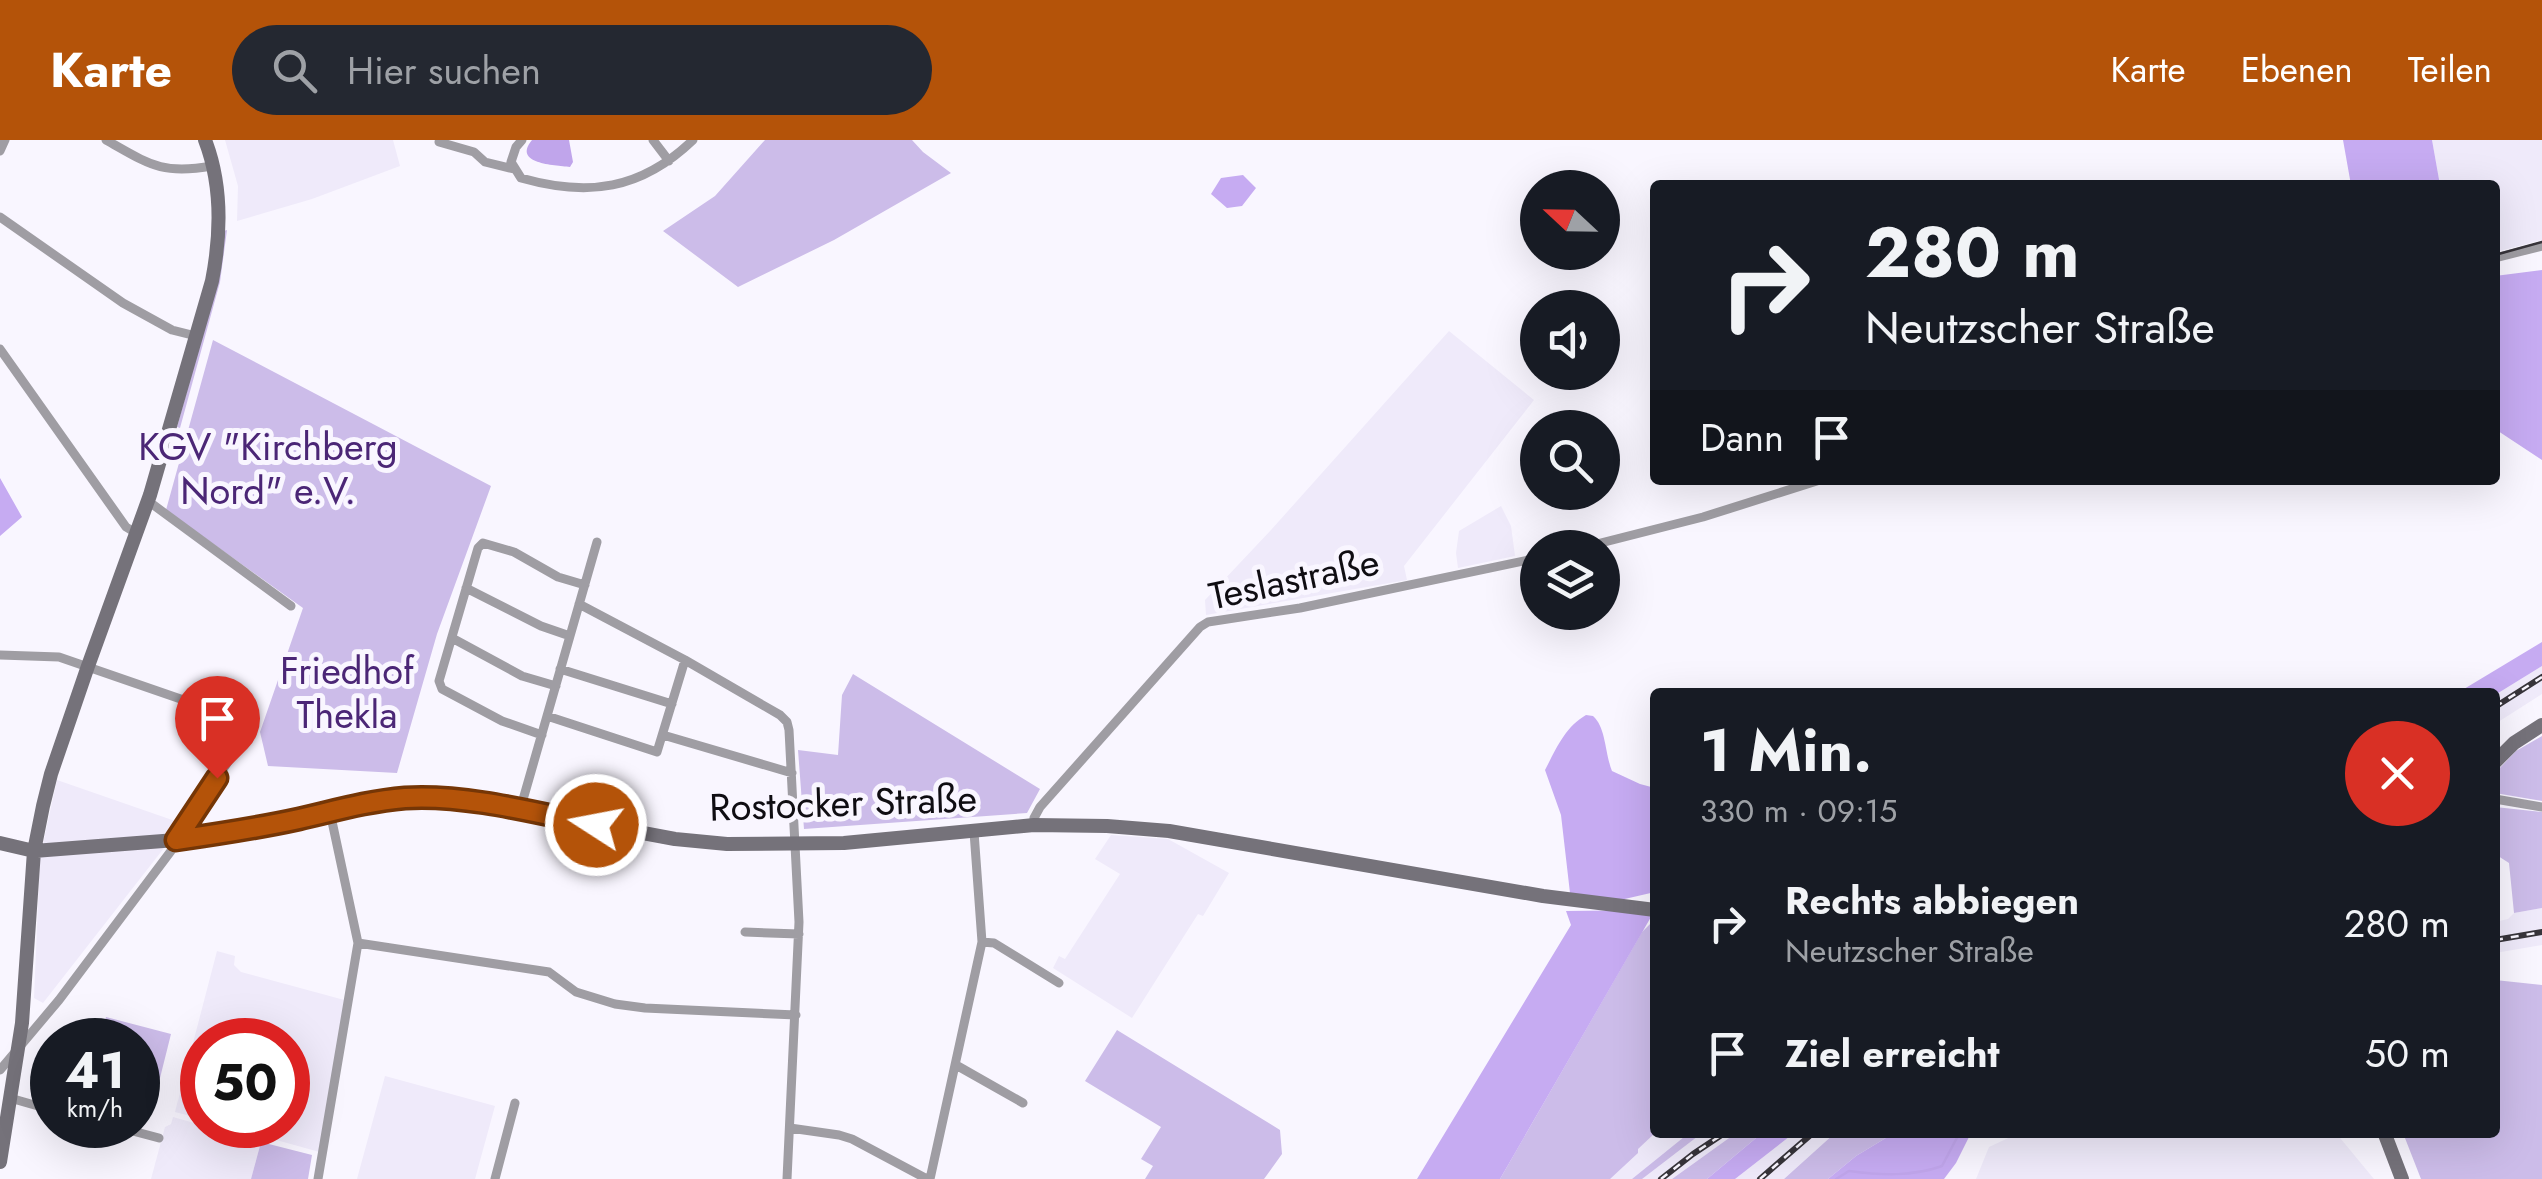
<!DOCTYPE html>
<html lang="de">
<meta charset="utf-8">
<style>
body{margin:0;font-family:Jost,sans-serif;background:#242831;color:#f1f3f6;height:100vh;display:flex;flex-direction:column;font-size:38px;white-space:nowrap}
*{box-sizing:border-box;margin:0}
p{font-size:32px;color:#9ea1a6}
.icon{flex:none;width:55px;height:55px;fill:none;stroke:currentColor;stroke-width:2;stroke-linecap:round;stroke-linejoin:round}
.map{position:relative;flex:1;overflow:hidden}
.sheet{position:absolute;left:1650px;top:548px;width:850px;height:450px;display:flex;flex-direction:column;background:#171b24;border-radius:10px;box-shadow:0 10px 40px #0002}
.sheet>*{flex:none}
.banner{position:absolute;left:1650px;top:40px;width:850px;height:305px;border-radius:10px;box-shadow:0 10px 40px #0002;background:#171b24;color:#f1f3f6;overflow:hidden}
.needle{width:65px;rotate:292deg}
.tools{position:absolute;left:1520px;top:30px;display:grid;gap:20px}
.tools a{display:grid;place-items:center;width:100px;height:100px;border-radius:50%;background:#171b24;box-shadow:0 10px 40px #0002;font-size:50px}
.speed{position:absolute;left:30px;top:878px;display:flex;gap:20px;font-size:50px;font-weight:700;text-align:center}
.speed>*{display:grid;place-content:center;width:130px;height:130px;border-radius:50%;background:#171b24;box-shadow:0 10px 40px #0002;line-height:1}
.speed small{font-size:25px;font-weight:400}
.speed .limit{border:15px solid #d22;background:#fff;color:#111}
.pin{position:absolute;display:grid;place-items:center;width:85px;height:85px;color:#fff;margin:-102px -42px;border-radius:50% 50% 50% 0;rotate:-45deg;box-shadow:0 0 10px #0007}
.pin .icon{rotate:45deg}
.me{position:absolute;width:110px;margin:-55px;rotate:281deg;stroke-linejoin:round;filter:drop-shadow(0 0 8px #0008)}
.turn{display:flex;align-items:center;gap:35px;height:210px;padding:0 50px;font-size:45px}
.turn .icon{width:130px;height:130px;stroke-width:2.5}
.turn b{display:block;font-size:70px;line-height:85px}
.then{display:flex;align-items:center;height:95px;padding:0 50px;background:#0003;gap:20px;font-size:38px}
.round{display:grid;place-items:center;flex:none;width:105px;height:105px;border-radius:52px;background:#242831}
.overview{display:flex;align-items:center;justify-content:space-between;height:170px;padding:0 50px}
h1{font-size:60px;font-weight:700;line-height:75px}
ul{padding:0;list-style:none}
li{display:flex;align-items:center;gap:30px;height:130px;padding:0 50px}
li div{flex:1}
li b{display:block;font-size:38px}
li em{font-style:normal}
header{display:flex;align-items:center;gap:60px;box-sizing:border-box;height:140px;padding:0 50px;background:#b45309;color:#fff}
header strong{font-size:48px}
nav{display:flex;gap:55px;margin-inline-start:auto;font-size:35px}
.search{width:700px;height:90px;background:#242831;display:flex;align-items:center;gap:25px;box-sizing:border-box;padding:0 35px;border-radius:55px;color:#9ea1a6;font-size:38px}
.map>svg:first-child{display:block}
</style>
<header>
<strong>Karte</strong>
<div class="search"><svg class="icon" aria-label="search" viewBox="0 0 24 24"><circle cx="10" cy="10" r="6"/><path d="M15 15l6 6"/></svg>Hier suchen</div>
<nav><a>Karte</a><a>Ebenen</a><a>Teilen</a></nav>
</header>
<div class="map">
<svg width="2542" height="1039" viewBox="0 0 2542 1039">
<rect width="100%" height="100%" fill="#f9f6ff"/>
<path fill="#efeafa" d="M225,0H393L400,26L312,59L237,81L238,46Z
M2432,0H2542V100L2495,112V45H2440Z
M1449,191L1534,260L1404,426L1407,440L1206,475L1205,460L1271,390Z
M1501,366L1511,386L1515,416L1458,428L1456,413L1459,391Z
M2542,526V554L2495,584V555Z
M57,640L178,682L164,708L43,863L34,858L40,717Z
M1111,695L1168,699L1229,733L1203,776L1198,774L1132,878L1053,828L1059,816L1065,819L1120,734L1095,719Z
M2542,768V805L2495,813V782L2508,779L2514,773Z
M217,811L235,816L234,825L241,832L348,861L323,1013L223,985H288V900H202V979L175,972Z
M385,936L495,966L475,1039H357Z
M173,977L261,1002L251,1039H151L165,987L171,984Z
M1655,992L1736,993L1672,1039H1594Z
M1794,993H1835L1784,1039H1735Z
M2019,993H2336L2374,1039H1976L1989,1007Z"/>
<path fill="#ccbce9" d="M765,0H912L923,12L951,33L834,100L738,147L663,91L715,56Z
M227,90L220,142L180,288L177,287L217,141L224,91Z
M213,200L491,346L437,494L397,633L268,626L260,592L303,468L166,370Z
M853,534L1040,649L1027,673L804,689L798,610L838,615L842,555Z
M2542,596V661L2495,653V633L2516,611Z
M2495,667L2542,672V768L2514,773L2509,723L2495,714Z
M1655,781V993L1638,1009V1013L1610,1039H1500L1642,792L1652,782Z
M2495,840L2542,845V1039H2421L2403,993L2495,992Z
M106,877L171,894L159,942L138,936V900H100Z
M1117,890L1280,990L1282,1014L1264,1039H1145L1153,1026L1141,1019L1161,987L1085,941Z
M1689,993H1702L1642,1039H1632Z
M1736,993H1762L1707,1039H1672Z
M1835,993H1894L1856,1016L1828,1039H1784Z
M261,1002L312,1015L308,1039H251Z"/>
<path fill="#c6abf2" d="M2343,0H2432L2440,45H2351Z
M1243,35L1256,48L1242,66L1227,68L1211,54L1221,38Z
M2542,130V320L2495,289V136Z
M0,338L22,377L0,396Z
M2542,502V526L2495,555V552H2459Z
M1586,575L1593,576C1606,587 1605,614 1612,631L1640,644L1655,648V752L1616,761L1570,753L1561,675L1545,630C1556,609 1565,587 1586,575Z
M1655,770L1500,1039H1417L1571,785L1566,771Z
M1762,993H1794L1735,1039H1707Z
M1894,993H1971L1956,1023L1944,1039H1828L1856,1016Z"/>
<path fill="#c0a5eb" d="M532,0H569L573,22L570,27C554,25 512,24 532,0Z"/>
<g fill="none" stroke-linecap="round" stroke-linejoin="round">
<path stroke="#c0a5eb" stroke-width="2.5" d="M1836,1039L1849,1031C1880,1035 1912,1037 1942,1026L1960,992"/>
<path stroke="#9f9da3" stroke-width="9" d="M106,0C149,24 161,35 212,26
M522,0L516,7L511,22L521,38C588,57 641,50 693,0
M653,0L669,21
M439,2L474,12L485,22L514,29
M0,11L5,0
M0,77L123,163L172,190L196,196
M2495,118L2542,106
M0,209L126,387L136,393
M148,361L291,466
M1581,408L1703,377L1820,340
M466,448L541,486L570,496
M579,464L685,520L780,575L787,582L789,590L799,782L787,1039
M452,498L522,536L556,546
M0,515L59,517L198,565
M560,529L672,564
M547,576L657,612L685,520
M542,595L502,581L442,549L439,541L478,408L483,403L514,412L558,437L585,445
M663,595L792,633
M2495,659L2542,667
M520,670L597,402
M1034,685V678L1040,667L1200,487L1208,482L1300,468L1538,418
M745,792L799,794
M982,802L994,803L1059,843
M358,803L549,832L576,852L615,864L645,868L796,875
M956,925L1023,963
M0,930L59,860L171,711L183,688L234,613L246,584
M10,958L52,970
M110,985L159,998
M790,988L839,995L852,999L927,1039
M318,1039L358,803L330,672
M495,1039L515,963
M930,1039L982,802L974,692"/>
<path stroke="#75727a" stroke-width="14" d="M2495,622L2514,603L2542,585
M0,703L34,711L176,700L238,692L369,662L435,658L520,670L675,699L727,704L844,703L1034,685L1107,686L1169,691L1543,756L1655,770
M2384,992L2402,1039
M0,1022L22,883L34,711L43,666L51,634L88,526L150,355L212,141C221,95 222,44 205,0"/>
<path stroke="#37343a" stroke-width="2.5" d="M2495,115L2542,102"/>
<defs>
<path id="rail" d="M2495,567L2542,537
M2495,800L2542,792
M1661,1039L1693,1014L1726,992
M1760,1039L1814,992"/>
</defs>
<use href="#rail" stroke="#37343a" stroke-width="6"/>
<use href="#rail" stroke="#f9f6ff" stroke-width="2.5" stroke-dasharray="8" stroke-linecap="butt"/>
</g>
<g fill="none" stroke-linecap="round" stroke-linejoin="round">
<defs>
<path id="route" d="M217,638L176,700C218,694 258,688 299,679C334,671 368,661 405,658C465,654 537,673 596,685"/>
</defs>
<use href="#route" stroke="#753606" stroke-width="25"/>
<use href="#route" stroke="#b45309" stroke-width="18"/>
</g>
<g text-anchor="middle" stroke-width="10" stroke-linejoin="round" paint-order="stroke">
<g font-size="38" fill="#4b2676" stroke="#f9f6ff">
<text x="268" y="320">KGV "Kirchberg<tspan x="268" dy="44">Nord" e.V.</tspan></text>
<text x="347" y="544">Friedhof<tspan x="347" dy="44">Thekla</tspan></text>
</g>
<g font-size="38" fill="#0f0d12" stroke="#f9f6ff">
<text transform="translate(1294 439) rotate(-12)" y="13">Teslastraße</text>
<text transform="translate(843 663) rotate(-2)" y="13">Rostocker Straße</text>
</g>
</g>
</svg>
<div class="tools">
<a><svg class="needle" viewBox="-14 -14 28 28"><path d="M0-13l5 13h-10z" fill="#e53935"/><path d="M0 13l5-13h-10z" fill="#9ea1a6"/></svg></a>
<a><svg class="icon" aria-label="sound" viewBox="0 0 24 24"><path d="M4 9h4l5-4v14l-5-4H4zM17 9q2 3 0 6"/></svg></a>
<a><svg class="icon" aria-label="search" viewBox="0 0 24 24"><circle cx="10" cy="10" r="6"/><path d="M15 15l6 6"/></svg></a>
<a><svg class="icon" aria-label="layers" viewBox="0 0 24 24"><path d="M12 4l9 5-9 5-9-5zM3 14l9 5 9-5"/></svg></a>
</div>
<div class="speed"><div>41<small>km/h</small></div><div class="limit">50</div></div>
<div class="pin" style="left:217px;top:638px;background:#d93025"><svg class="icon" aria-label="arrive" viewBox="0 0 24 24"><path d="M6 21V4h12l-3 4 3 4H6"/></svg></div>
<svg class="me" style="left:596px;top:685px" viewBox="-20 -20 40 40"><circle r="17" fill="#b45309" stroke="#fff" stroke-width="3"/><path d="M0-11L8 9 0 5-8 9z" fill="#fff"/></svg>
<div class="banner">
<div class="turn"><svg class="icon" aria-label="right" viewBox="0 0 24 24"><path d="M7 20v-9h11M14 6l5 5-5 5"/></svg><div><b>280 m</b>Neutzscher Straße</div></div>
<div class="then">Dann<svg class="icon" aria-label="arrive" viewBox="0 0 24 24"><path d="M6 21V4h12l-3 4 3 4H6"/></svg></div>
</div>
<section class="sheet">
<div class="overview"><div><h1>1 Min.</h1><p>330 m · 09:15</p></div><a class="round" style="background:#d93025;color:#fff"><svg class="icon" aria-label="close" viewBox="0 0 24 24"><path d="M6 6l12 12M18 6L6 18"/></svg></a></div>
<ul>
<li><svg class="icon" aria-label="right" viewBox="0 0 24 24"><path d="M7 20v-9h11M14 6l5 5-5 5"/></svg><div><b>Rechts abbiegen</b><p>Neutzscher Straße</p></div><em>280 m</em></li>
<li><svg class="icon" aria-label="arrive" viewBox="0 0 24 24"><path d="M6 21V4h12l-3 4 3 4H6"/></svg><div><b>Ziel erreicht</b></div><em>50 m</em></li>
</ul>
</section>
</div>
